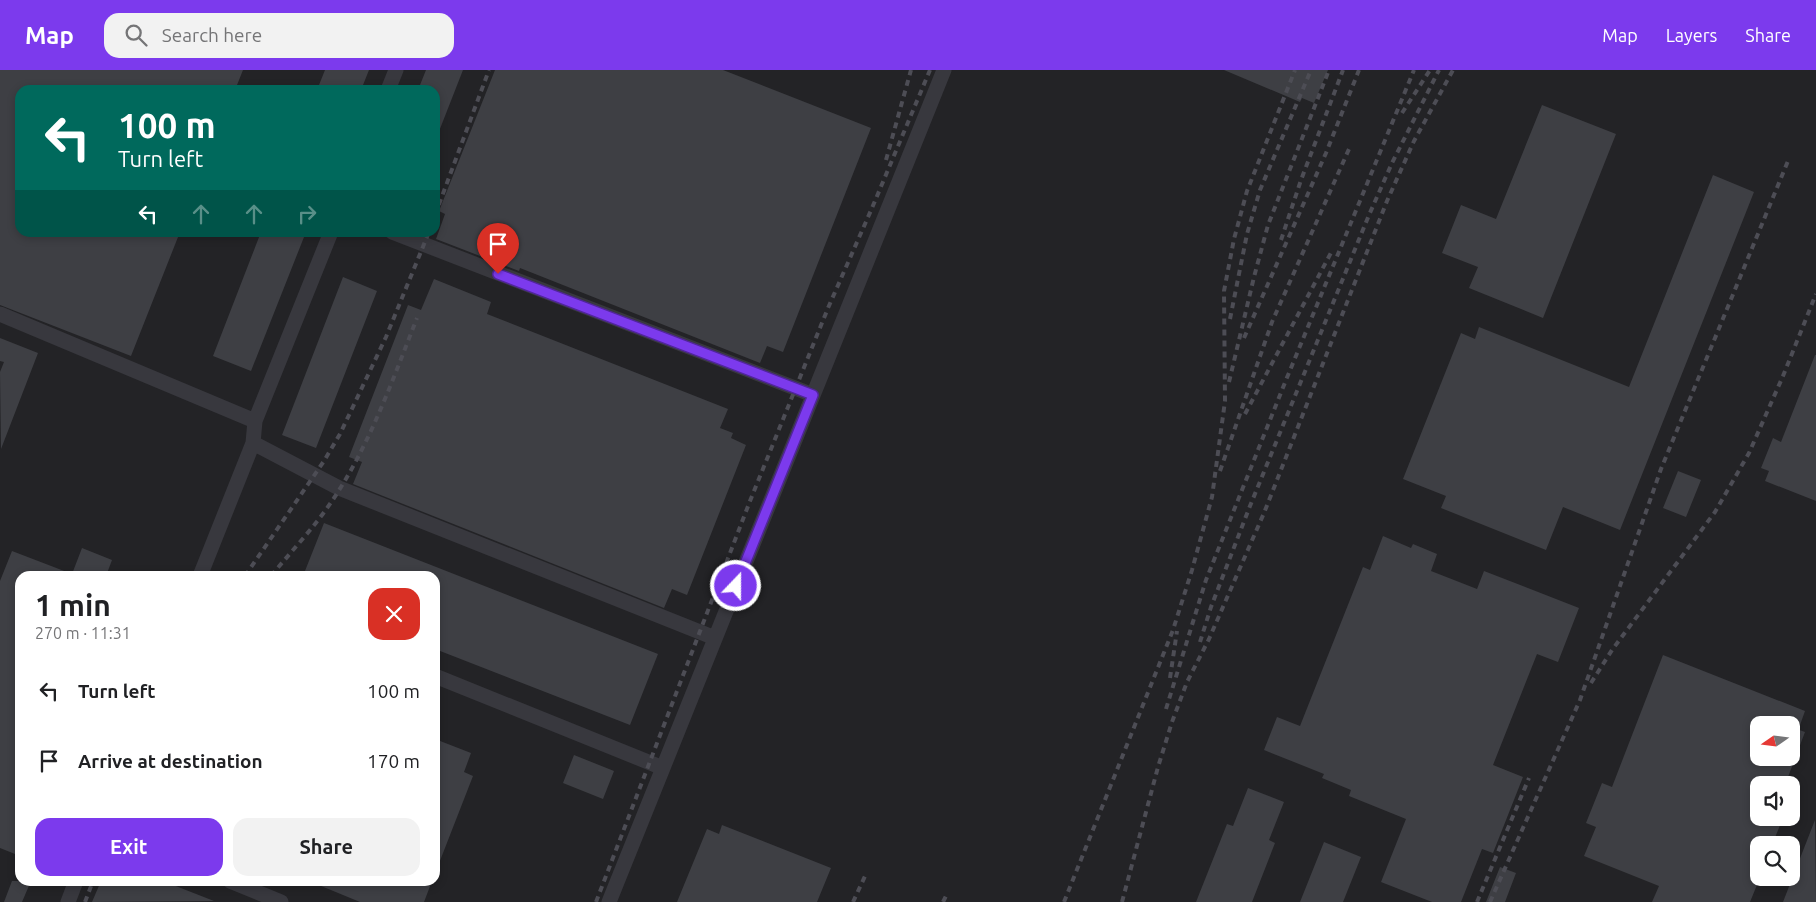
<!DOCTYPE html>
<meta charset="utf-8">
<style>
body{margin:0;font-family:Ubuntu,sans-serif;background:#f2f2f2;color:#202124;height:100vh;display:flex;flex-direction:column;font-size:19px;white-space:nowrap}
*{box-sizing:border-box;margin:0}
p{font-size:16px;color:#757577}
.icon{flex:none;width:28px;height:28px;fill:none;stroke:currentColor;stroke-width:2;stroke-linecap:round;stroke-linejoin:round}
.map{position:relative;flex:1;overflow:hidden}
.panel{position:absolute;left:15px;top:501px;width:425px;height:315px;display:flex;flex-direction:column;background:#fff;border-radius:15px;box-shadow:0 2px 8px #0003}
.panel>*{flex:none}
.guide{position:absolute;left:15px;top:15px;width:425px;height:152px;border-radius:15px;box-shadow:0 2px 8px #0003;background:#00695c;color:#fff;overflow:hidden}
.needle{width:32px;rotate:256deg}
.controls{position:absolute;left:1750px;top:646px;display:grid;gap:10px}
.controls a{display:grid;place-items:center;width:50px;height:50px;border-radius:10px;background:#fff;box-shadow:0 2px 8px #0003;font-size:25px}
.pin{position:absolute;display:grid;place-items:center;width:42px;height:42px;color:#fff;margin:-51px -21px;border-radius:50% 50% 50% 0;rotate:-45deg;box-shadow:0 0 5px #0007}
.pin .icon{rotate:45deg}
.me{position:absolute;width:55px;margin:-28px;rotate:22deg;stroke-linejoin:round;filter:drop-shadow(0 0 4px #0008)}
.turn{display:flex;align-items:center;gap:18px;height:105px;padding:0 20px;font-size:22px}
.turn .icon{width:65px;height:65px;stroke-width:2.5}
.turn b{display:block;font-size:35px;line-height:42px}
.lanes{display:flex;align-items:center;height:48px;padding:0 20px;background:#0003;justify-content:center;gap:25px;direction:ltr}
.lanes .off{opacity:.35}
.round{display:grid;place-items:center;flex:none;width:52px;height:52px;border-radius:15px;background:#f2f2f2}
.head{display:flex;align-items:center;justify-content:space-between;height:85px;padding:0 20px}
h1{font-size:30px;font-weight:700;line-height:38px}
.action{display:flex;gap:10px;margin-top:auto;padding:10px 20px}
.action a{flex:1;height:58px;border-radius:15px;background:#7c3aed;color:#fff;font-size:20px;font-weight:700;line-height:58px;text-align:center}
.action a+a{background:#f2f2f2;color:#202124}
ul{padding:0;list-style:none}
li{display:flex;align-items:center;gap:15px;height:70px;padding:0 20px}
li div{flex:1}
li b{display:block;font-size:19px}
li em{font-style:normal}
header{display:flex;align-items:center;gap:30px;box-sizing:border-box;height:70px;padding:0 25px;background:#7c3aed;color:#fff}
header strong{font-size:24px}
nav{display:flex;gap:28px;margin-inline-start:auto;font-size:18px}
.search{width:350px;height:45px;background:#f2f2f2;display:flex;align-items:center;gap:12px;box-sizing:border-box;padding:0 18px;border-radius:15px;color:#757577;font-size:19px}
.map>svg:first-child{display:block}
</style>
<header>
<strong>Map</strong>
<div class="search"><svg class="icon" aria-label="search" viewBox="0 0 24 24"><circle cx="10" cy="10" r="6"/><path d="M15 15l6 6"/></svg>Search here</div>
<nav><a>Map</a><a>Layers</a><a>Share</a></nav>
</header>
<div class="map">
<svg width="1816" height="832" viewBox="0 0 1816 832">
<rect width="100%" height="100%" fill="#171719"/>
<path fill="#232326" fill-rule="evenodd" d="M0,0H1816V832H0ZM20,20H435V162H20ZM20,506H435V811H20ZM1759,655H1791V688H1759ZM1759,715H1791V748H1759ZM1759,775H1791V808H1759Z"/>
<path fill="#3e3f44" d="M0,0H243L235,20H20V162H180L131,286L0,235Z
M325,0H369L361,20H317Z
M426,0H463L436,69L435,20H418Z
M495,0H723L871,58L783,282L767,276L760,293L520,198L519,201L436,169L445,144L439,141Z
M1224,0H1328L1314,33L1302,28L1300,32Z
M1542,35L1616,64L1543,248L1469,218L1478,197L1442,183L1461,135L1496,149Z
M1713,105L1754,122L1620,460L1563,437L1546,480L1441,438L1446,426L1403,409L1461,263L1475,269L1479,257L1629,317Z
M261,162H306L251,301L213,286Z
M343,207L377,221L316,378L282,365Z
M434,209L491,232L487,244L728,339L720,358L733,363L731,368L746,375L687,525L672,519L664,538L353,414L362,392L349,387L408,235L421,240Z
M0,268L38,283L1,379L0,302L4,292L0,291Z
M1815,285H1816V431L1765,411L1769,401L1761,398L1773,368L1781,372Z
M1678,401L1701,410L1686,447L1663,438Z
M324,453L658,584L630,655L435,579V506H303Z
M1383,466L1411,478L1413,474L1437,484L1431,501L1477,519L1484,501L1579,538L1558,592L1537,584L1493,695L1523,707L1493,783L1482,779L1461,832H1432L1381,812L1406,749L1349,726L1351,720L1322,708L1324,704L1264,680L1277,647L1300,656L1363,497L1370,500Z
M82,478L112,490L106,506H20V786L0,778V511L12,481L72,504Z
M1663,585L1805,641L1800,655H1759V688H1791V657L1805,662L1785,715H1759V748H1783L1772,775H1759V810L1750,832H1652L1659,816L1584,786L1596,757L1586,753L1602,713L1612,717Z
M435,669L471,683L464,702L473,706L436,801Z
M574,685L614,701L603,729L563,713Z
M1248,718L1284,732L1269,770L1275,773L1252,832H1196L1227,754L1233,756Z
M1815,750L1816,832H1783Z
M722,755L831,798L817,832H677L707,759L719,764Z
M1324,772L1361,787L1343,832H1300Z
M1500,797L1516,803L1505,832H1486Z
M12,811H31L22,832H4Z
M101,811H163L214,831L92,832Z
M309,811H432L424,832H360Z"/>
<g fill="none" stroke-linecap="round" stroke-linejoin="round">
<path stroke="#38383e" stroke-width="15" d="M388,20L396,0
M392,162L813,325
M0,244L255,351
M253,373L339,418L715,568
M200,506L253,373L255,351L331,162
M435,606L663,698
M230,811L281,832
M68,832L76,811
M609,832L944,0"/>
<path stroke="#4d4d55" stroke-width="4" stroke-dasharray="6 5" stroke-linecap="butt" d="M1402,43L1430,0
M886,90L911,0
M435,145L489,0
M1281,170L1301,110L1343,0
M1230,249L1247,164L1260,120L1311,0
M1244,268L1326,83L1359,0
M1229,312L1254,207L1268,155L1329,0
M1245,344L1333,179
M1220,401L1272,252L1349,79
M245,506L324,391L340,364L386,267L429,162
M271,506C289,484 308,464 325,441C367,383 391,314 417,248
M1200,572L1211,537L1250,436L1369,145L1392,93L1439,0
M1170,608L1177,561
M1591,613L1612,580L1715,442L1749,383L1783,306L1816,224
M1166,639L1206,510L1286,310L1414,0
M85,832L93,811
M596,832L750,431L828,238L872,138L930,0
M853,832L866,804
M943,832L946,826
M1064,832L1173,560L1192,500L1212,427L1225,331L1224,221L1234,169L1247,121L1295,0
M1122,832L1158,697L1172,652L1187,612L1209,569L1264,443L1387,131L1414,71L1453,0
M1477,832L1529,708
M1490,832L1580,630L1661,399L1788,91"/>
</g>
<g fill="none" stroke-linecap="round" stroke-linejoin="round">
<defs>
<path id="route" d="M498,204L813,325L736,516"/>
</defs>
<use href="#route" stroke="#51269a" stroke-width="12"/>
<use href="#route" stroke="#7c3aed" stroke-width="9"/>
</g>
</svg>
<div class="controls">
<a><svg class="needle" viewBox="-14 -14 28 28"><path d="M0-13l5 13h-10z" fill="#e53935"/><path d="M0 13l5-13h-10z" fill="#757577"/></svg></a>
<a><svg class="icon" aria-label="sound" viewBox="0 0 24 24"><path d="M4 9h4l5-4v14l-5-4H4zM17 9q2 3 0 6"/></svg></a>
<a><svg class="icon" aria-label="search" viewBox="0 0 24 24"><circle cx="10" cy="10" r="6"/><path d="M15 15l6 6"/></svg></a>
</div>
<div class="pin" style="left:498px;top:204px;background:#d93025"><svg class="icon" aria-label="arrive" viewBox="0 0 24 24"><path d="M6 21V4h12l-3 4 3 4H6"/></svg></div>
<svg class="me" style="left:736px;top:516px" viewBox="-20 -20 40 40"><circle r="17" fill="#7c3aed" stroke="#fff" stroke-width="3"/><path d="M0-11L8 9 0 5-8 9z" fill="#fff"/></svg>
<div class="guide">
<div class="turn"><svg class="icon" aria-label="left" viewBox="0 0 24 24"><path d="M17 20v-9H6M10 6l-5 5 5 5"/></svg><div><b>100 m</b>Turn left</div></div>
<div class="lanes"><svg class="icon" aria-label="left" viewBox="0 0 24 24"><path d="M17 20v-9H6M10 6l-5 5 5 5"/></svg><svg class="icon off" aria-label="ahead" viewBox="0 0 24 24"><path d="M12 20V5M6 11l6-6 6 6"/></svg><svg class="icon off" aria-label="ahead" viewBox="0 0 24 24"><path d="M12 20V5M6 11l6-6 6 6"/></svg><svg class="icon off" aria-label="right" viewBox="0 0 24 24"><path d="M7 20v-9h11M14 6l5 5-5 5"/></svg></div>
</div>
<section class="panel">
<div class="head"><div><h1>1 min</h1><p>270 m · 11:31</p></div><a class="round" style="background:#d93025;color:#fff"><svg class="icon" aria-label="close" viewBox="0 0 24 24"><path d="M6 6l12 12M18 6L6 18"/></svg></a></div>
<ul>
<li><svg class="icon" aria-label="left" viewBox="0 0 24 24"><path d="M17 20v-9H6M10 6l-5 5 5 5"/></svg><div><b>Turn left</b></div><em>100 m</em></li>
<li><svg class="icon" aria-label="arrive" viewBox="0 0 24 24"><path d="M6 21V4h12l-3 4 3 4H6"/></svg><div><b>Arrive at destination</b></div><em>170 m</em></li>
</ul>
<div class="action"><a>Exit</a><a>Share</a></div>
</section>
</div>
